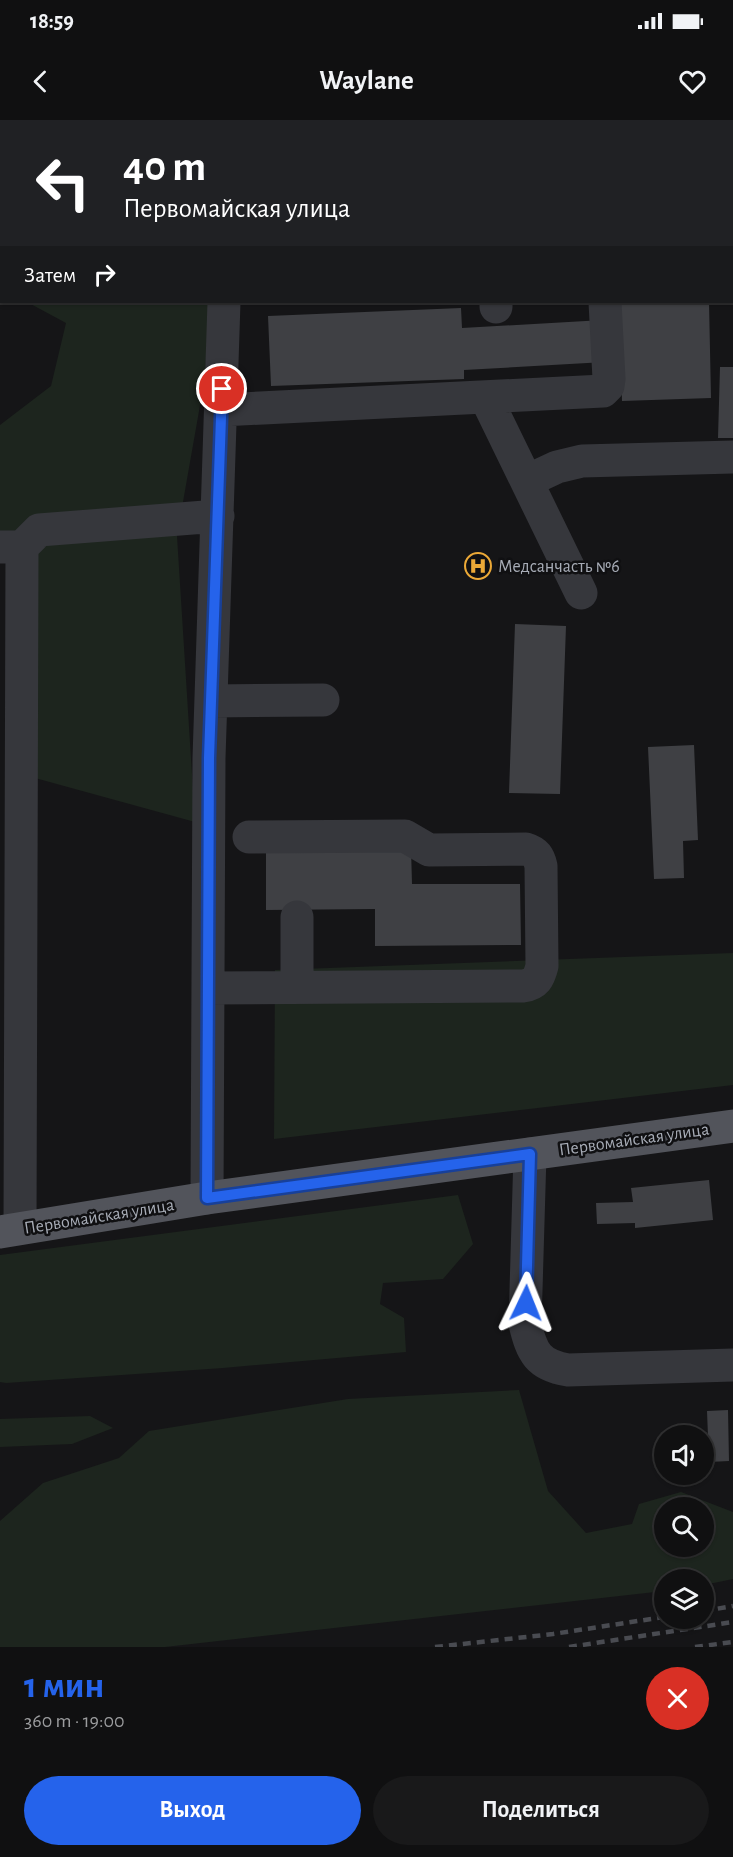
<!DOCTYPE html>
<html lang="ru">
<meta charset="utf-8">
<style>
body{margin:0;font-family:"Alegreya Sans",sans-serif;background:#19191a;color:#f1f3f6;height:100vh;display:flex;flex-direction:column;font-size:22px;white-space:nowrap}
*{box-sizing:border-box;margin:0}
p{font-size:20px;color:#9c9d9f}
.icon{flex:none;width:33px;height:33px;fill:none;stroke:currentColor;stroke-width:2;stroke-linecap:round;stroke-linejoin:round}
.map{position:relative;height:1527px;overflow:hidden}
.side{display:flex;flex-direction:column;background:#101011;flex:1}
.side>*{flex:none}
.top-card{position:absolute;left:0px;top:0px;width:734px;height:183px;box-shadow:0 2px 4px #0004,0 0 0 2px #303031;background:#202124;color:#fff;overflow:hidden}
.tools{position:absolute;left:654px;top:1305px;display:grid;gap:12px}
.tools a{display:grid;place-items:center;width:60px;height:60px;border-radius:50%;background:#101011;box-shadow:0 2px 4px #0004,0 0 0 2px #303031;font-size:30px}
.pin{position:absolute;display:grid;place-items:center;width:51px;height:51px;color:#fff;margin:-26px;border:3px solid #fff;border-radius:50%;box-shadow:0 2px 6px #0007}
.me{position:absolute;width:66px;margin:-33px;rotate:2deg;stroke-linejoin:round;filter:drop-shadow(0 0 4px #0008)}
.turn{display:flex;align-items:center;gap:21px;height:126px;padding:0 24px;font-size:27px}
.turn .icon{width:78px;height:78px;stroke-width:2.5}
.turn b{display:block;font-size:42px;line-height:51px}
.then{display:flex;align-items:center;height:57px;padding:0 24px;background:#0003;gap:12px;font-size:22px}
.round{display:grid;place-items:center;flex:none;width:63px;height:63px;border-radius:32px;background:#19191a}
.overview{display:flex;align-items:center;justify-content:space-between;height:102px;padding:0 24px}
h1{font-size:36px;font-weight:700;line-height:45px;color:#2563eb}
.button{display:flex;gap:12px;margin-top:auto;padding:12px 24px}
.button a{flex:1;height:69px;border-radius:36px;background:#2563eb;color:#fff;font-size:24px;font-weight:700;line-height:69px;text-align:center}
.button a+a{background:#19191a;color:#f1f3f6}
.status{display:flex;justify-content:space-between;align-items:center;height:42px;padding:0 30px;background:#101011;direction:ltr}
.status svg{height:16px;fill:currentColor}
header{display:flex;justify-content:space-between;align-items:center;height:78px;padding:0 24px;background:#101011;font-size:27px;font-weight:700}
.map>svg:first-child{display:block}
</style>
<div class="status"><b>18:59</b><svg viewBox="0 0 49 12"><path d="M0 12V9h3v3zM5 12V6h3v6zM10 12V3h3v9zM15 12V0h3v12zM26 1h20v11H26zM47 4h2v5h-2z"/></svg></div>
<header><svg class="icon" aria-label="back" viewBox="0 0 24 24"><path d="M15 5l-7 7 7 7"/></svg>Waylane<svg class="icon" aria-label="heart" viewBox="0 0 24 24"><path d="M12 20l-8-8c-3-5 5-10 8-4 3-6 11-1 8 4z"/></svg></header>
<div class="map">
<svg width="733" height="1527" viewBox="0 0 733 1527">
<rect width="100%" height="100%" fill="#151517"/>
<path fill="#1d251e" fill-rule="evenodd" d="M292,0H733V81L732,2H292Z
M0,16H2L1,167H0Z
M27,182H209L205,257L177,416L195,702L35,658L25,448L0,414V305L51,266L66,203Z
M733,833V965L274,1019L275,850Z
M458,1075L473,1124L443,1159L383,1163L380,1184L404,1198L406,1232L223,1248L6,1263L0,1262V1135Z
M519,1270L548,1371L586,1413L632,1404L639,1384L681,1372L733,1392V1459L704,1465V1460H664V1471L165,1527H0V1401L43,1363L119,1338L149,1311L348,1279ZM664,1388H704V1426H664Z
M90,1296L113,1308L72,1324L0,1327V1299Z"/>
<path fill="#3f4044" d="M619,182H709L711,278L622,281Z
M461,188L462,208L603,200L605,242L464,250V259L271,266L268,196Z
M720,247H733V318H718Z
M515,504L566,506L560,674L509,673Z
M694,625L698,720L683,721L684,758L654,759L648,627Z
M411,728L412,764H520L521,825L375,826V789L266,790V729Z
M709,1060L713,1100L635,1108V1103L597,1104L596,1083L633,1082L631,1068Z
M728,1290L729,1341L709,1342L707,1291Z"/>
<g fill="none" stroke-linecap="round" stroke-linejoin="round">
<path stroke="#36373c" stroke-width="33" d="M231,2V0
M732,132H733
M496,182V187
M486,278L581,473
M221,290L603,271L608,266L609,259L605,182
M527,361L557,347L582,341L733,337
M0,427H22L39,410L218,396
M211,581L323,580
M297,797V867
M208,868L523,866C536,864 539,858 542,846L541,746C539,737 536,732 526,729L429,730L405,716L249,717
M530,1034L525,1204C532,1233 538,1245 568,1250L733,1245
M207,1078L209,638L224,182
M20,1108L22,427"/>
<path stroke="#52545b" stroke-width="33" d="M0,1112L207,1078L733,1006"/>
<path stroke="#494b51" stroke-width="4.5" stroke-dasharray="8 6" stroke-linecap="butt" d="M704,1491L733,1486
M435,1527L553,1514L664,1497
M569,1527L733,1502
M695,1527L733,1522"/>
</g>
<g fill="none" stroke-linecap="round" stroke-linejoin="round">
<defs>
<path id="route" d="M222,269L209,638L207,1078L530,1034L526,1183"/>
</defs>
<use href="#route" stroke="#184099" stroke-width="15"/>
<use href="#route" stroke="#2563eb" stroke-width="10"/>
</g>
<defs>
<symbol id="hospital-ring" viewBox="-11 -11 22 22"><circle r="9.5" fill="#101012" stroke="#eca937" stroke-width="1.5"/><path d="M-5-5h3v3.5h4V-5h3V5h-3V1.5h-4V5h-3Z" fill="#eca937"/></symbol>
</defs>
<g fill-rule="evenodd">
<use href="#hospital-ring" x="463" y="431" width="30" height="30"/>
</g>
<g text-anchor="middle" stroke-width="5" stroke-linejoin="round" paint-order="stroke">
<g font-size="18" fill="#a7acb6" stroke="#101012" text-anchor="start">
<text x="498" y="452">Медсанчасть №6</text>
</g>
<g font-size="18" fill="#a7acb6" stroke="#101012">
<text transform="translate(634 1019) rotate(-8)" y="6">Первомайская улица</text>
<text transform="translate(99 1096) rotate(-9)" y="6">Первомайская улица</text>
</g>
</g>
</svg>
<div class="tools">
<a><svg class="icon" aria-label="sound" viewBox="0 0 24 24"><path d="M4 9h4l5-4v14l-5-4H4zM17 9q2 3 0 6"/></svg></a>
<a><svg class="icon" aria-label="search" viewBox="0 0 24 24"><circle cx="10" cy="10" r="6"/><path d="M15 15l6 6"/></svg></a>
<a><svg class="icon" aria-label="layers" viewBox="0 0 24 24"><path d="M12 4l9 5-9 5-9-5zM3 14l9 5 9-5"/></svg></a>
</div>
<div class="pin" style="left:222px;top:269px;background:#d93025"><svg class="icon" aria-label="arrive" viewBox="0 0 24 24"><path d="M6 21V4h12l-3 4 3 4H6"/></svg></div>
<svg class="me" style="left:526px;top:1183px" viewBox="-20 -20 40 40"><path d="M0-17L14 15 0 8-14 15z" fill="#2563eb" stroke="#fff" stroke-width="4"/></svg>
<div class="top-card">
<div class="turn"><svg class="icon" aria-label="left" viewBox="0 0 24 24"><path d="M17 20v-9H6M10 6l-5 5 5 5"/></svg><div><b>40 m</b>Первомайская улица</div></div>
<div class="then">Затем<svg class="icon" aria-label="right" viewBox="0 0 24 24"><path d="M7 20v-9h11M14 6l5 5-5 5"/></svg></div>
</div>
</div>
<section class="side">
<div class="overview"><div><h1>1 мин</h1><p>360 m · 19:00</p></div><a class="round" style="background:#d93025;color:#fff"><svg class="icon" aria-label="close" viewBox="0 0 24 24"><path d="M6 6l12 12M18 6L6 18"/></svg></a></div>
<div class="button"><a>Выход</a><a>Поделиться</a></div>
</section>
